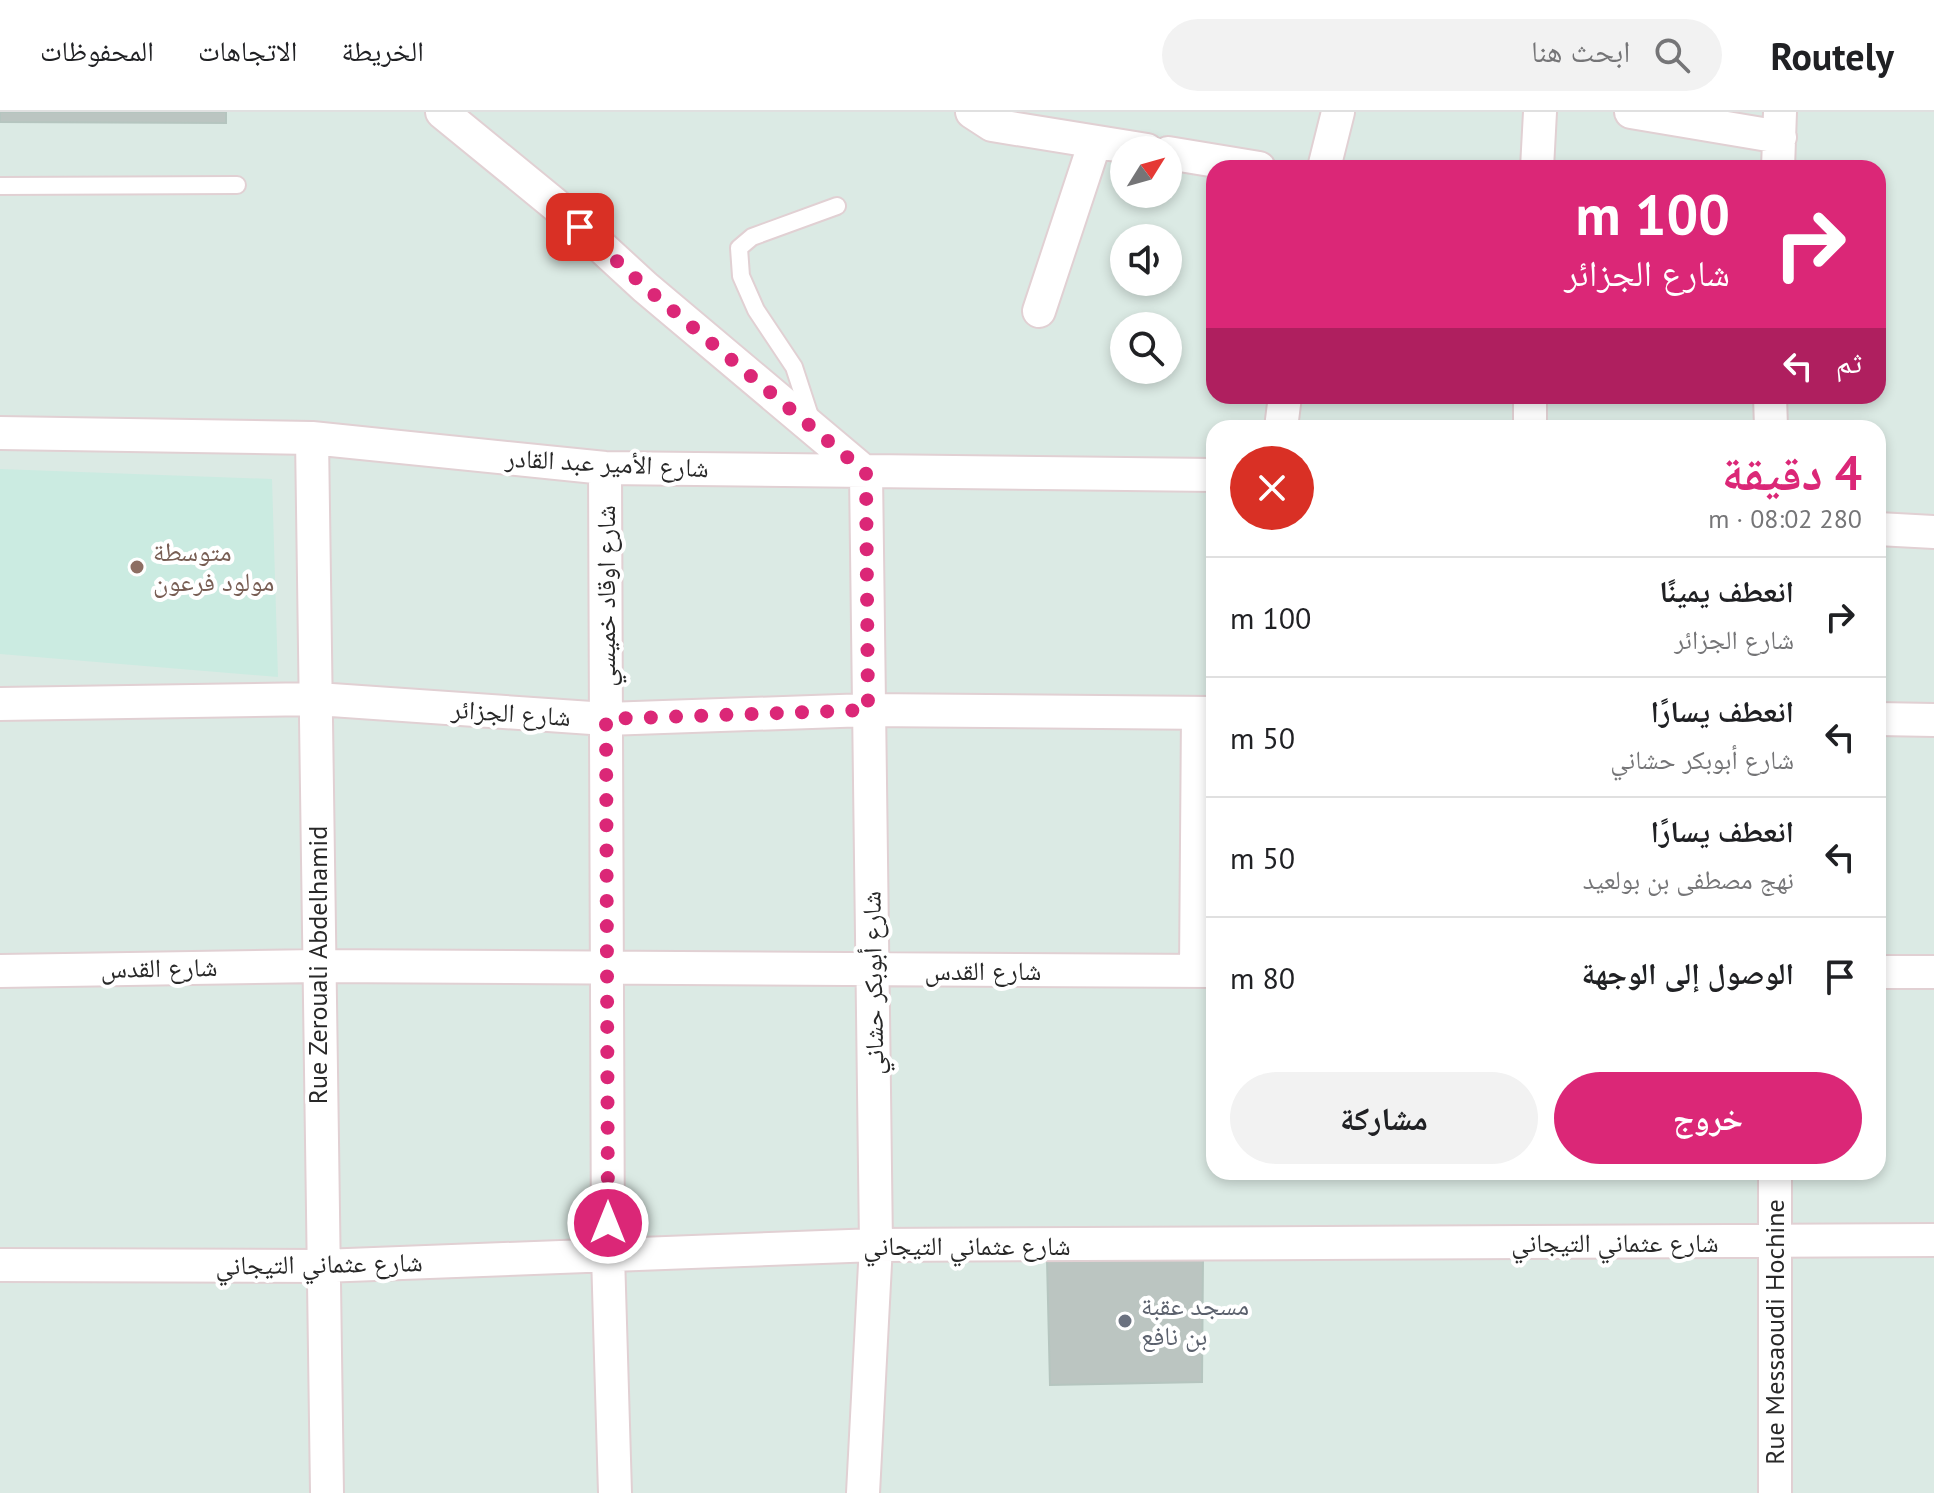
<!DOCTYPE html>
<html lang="ar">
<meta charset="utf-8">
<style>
body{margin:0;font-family:"PT Sans","Noto Naskh Arabic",sans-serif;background:#f2f2f2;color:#202124;direction:rtl;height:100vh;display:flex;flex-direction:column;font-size:30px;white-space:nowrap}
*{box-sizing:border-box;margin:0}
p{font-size:26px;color:#757577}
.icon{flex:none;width:44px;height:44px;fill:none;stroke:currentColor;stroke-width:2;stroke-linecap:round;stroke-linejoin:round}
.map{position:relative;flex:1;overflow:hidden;direction:ltr}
.side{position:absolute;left:1206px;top:308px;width:680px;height:760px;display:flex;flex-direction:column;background:#fff;border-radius:24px;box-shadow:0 4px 12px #0003;direction:rtl}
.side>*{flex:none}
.banner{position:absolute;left:1206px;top:48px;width:680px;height:244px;border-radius:24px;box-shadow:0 4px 12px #0003;direction:rtl;background:#db2777;color:#fff;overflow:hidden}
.needle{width:52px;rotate:53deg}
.tools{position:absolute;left:1110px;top:24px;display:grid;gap:16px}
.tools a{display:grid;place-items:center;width:72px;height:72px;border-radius:50%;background:#fff;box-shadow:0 4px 12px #0003;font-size:40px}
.pin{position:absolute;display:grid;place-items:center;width:68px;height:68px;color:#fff;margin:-34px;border-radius:16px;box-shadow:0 4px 12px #0006}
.me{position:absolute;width:88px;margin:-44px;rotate:0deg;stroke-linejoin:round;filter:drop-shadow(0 0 6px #0008)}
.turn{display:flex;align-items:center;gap:28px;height:168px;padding:0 24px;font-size:36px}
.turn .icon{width:104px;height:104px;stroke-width:2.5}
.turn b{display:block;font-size:56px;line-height:68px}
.then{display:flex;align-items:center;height:76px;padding:0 24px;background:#0003;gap:16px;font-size:30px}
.round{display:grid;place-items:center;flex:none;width:84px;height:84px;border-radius:42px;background:#f2f2f2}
.headline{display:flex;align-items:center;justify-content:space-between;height:136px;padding:0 24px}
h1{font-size:48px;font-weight:800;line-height:60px;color:#db2777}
.primary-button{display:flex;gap:16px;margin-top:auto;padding:16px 24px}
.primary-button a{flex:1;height:92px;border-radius:48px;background:#db2777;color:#fff;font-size:32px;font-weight:800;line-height:92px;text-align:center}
.primary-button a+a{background:#f2f2f2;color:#202124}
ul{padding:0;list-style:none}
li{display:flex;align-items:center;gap:24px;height:120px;padding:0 24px;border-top:2px solid #e0e0e0}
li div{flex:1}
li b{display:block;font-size:30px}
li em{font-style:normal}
header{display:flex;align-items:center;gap:48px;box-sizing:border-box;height:112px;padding:0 40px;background:#fff;border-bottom:2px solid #e0e0e0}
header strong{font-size:38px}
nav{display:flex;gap:44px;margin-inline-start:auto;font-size:28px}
.search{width:560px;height:72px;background:#f2f2f2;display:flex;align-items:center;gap:20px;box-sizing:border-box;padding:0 28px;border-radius:44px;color:#757577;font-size:30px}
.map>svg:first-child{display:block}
</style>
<header>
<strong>Routely</strong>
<div class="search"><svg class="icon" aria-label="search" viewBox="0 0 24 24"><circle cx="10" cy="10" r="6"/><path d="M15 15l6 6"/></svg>ابحث هنا</div>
<nav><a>الخريطة</a><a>الاتجاهات</a><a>المحفوظات</a></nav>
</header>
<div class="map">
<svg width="1934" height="1381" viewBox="0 0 1934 1381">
<rect width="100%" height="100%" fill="#dbeae4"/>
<path fill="#cbebe1" d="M0,357L272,367L278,565L0,542Z"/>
<path fill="#bbc5c1" stroke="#b5c5bf" stroke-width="2" d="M0,0H226V11L0,10Z
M1203,1145L1202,1270L1050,1273L1047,1148Z"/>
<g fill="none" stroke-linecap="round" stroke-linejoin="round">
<defs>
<path id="service" d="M0,74L237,73
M812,310L794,255L756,198L741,164L739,136L752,125L837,94"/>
<path id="minor" d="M442,0L558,95L645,175L866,361L876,1133L863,1381
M972,0L992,13L1147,38
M1631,0L1780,25
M1168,41L1259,56
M1324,56L1338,0
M1537,56L1540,0
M1778,56L1780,0
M1039,199L1095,30
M1530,284V316
M1770,284L1771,316
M1281,316L1285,284
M0,321L312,326L605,356L1214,363
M312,326L327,1381
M605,356L608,1143L615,1381
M1878,417L1934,420
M0,592L317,587L606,607L868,598L1214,601
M1878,607L1934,608
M0,859L318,854L1214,859
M1196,859L1198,601
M1878,860H1934
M1775,1060V1381
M0,1153L322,1154L876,1133L1934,1128"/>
</defs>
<use href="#service" stroke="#e1d0d3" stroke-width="20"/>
<use href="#minor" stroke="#e1d0d3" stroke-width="36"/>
<use href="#service" stroke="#fff" stroke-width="16"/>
<use href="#minor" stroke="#fff" stroke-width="32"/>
</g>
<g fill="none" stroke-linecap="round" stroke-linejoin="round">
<path stroke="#db2777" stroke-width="14" stroke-dasharray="0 25.2" d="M580,115L645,175L866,361L868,598L606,607L608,1111"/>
</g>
<circle fill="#8d6e63" stroke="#fff" stroke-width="3" cx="137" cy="455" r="8"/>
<circle fill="#6b7280" stroke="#fff" stroke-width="3" cx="1125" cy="1209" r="8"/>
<g text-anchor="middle" stroke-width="8" stroke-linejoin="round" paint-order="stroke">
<g font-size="26" fill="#282828" stroke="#fff">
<text transform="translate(607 351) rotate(3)" y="9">شارع الأمير عبد القادر</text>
<text transform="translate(606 484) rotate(-90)" y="9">شارع اوقاد خميسي</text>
<text transform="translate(511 601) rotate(4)" y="9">شارع الجزائر</text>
<text transform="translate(318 853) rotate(-90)" y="9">Rue Zerouali Abdelhamid</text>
<text transform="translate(159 856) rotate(-1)" y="9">شارع القدس</text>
<text x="983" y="868">شارع القدس</text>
<text transform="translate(873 871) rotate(-91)" y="9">شارع أبوبكر حشاني</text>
<text x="1615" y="1140">شارع عثماني التيجاني</text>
<text x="967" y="1143">شارع عثماني التيجاني</text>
<text transform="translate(319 1152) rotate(-1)" y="9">شارع عثماني التيجاني</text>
<text transform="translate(1775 1220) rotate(-90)" y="9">Rue Messaoudi Hochine</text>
</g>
<g font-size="26" fill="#785e54" stroke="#fff" text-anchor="start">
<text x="153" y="449">متوسطة<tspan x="153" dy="30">مولود فرعون</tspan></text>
</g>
<g font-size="26" fill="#5b616d" stroke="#fff" text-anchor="start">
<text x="1141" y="1203">مسجد عقبة<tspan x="1141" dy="30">بن نافع</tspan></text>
</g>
</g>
</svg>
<div class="tools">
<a><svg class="needle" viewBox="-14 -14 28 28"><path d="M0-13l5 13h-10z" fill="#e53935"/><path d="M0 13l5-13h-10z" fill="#757577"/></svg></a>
<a><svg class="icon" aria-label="sound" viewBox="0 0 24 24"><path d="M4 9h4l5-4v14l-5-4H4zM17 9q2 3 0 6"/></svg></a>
<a><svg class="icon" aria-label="search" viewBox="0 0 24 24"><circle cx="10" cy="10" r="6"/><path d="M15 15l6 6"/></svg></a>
</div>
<div class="pin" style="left:580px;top:115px;background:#d93025"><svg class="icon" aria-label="arrive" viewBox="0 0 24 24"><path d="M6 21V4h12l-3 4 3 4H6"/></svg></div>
<svg class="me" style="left:608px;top:1111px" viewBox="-20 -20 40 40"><circle r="17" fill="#db2777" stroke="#fff" stroke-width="3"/><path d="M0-11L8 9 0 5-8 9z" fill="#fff"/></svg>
<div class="banner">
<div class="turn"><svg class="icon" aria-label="right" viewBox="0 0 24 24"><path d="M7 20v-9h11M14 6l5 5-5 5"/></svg><div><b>100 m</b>شارع الجزائر</div></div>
<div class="then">ثم<svg class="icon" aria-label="left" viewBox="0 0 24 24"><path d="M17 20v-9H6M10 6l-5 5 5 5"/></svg></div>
</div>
<section class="side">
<div class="headline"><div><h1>4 دقيقة</h1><p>280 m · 08:02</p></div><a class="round" style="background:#d93025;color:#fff"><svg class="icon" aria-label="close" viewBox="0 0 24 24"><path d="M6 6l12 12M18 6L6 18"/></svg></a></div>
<ul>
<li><svg class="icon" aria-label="right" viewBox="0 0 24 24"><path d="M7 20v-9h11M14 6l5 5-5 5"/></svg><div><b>انعطف يمينًا</b><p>شارع الجزائر</p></div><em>100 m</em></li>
<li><svg class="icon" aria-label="left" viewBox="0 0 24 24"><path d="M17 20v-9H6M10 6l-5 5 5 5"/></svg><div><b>انعطف يسارًا</b><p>شارع أبوبكر حشاني</p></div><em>50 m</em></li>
<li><svg class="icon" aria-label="left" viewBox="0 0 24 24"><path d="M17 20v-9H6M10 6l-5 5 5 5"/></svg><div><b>انعطف يسارًا</b><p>نهج مصطفى بن بولعيد</p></div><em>50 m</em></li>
<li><svg class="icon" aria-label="arrive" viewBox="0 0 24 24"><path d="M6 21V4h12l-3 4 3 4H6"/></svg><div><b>الوصول إلى الوجهة</b></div><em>80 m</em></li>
</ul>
<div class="primary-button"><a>خروج</a><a>مشاركة</a></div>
</section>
</div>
